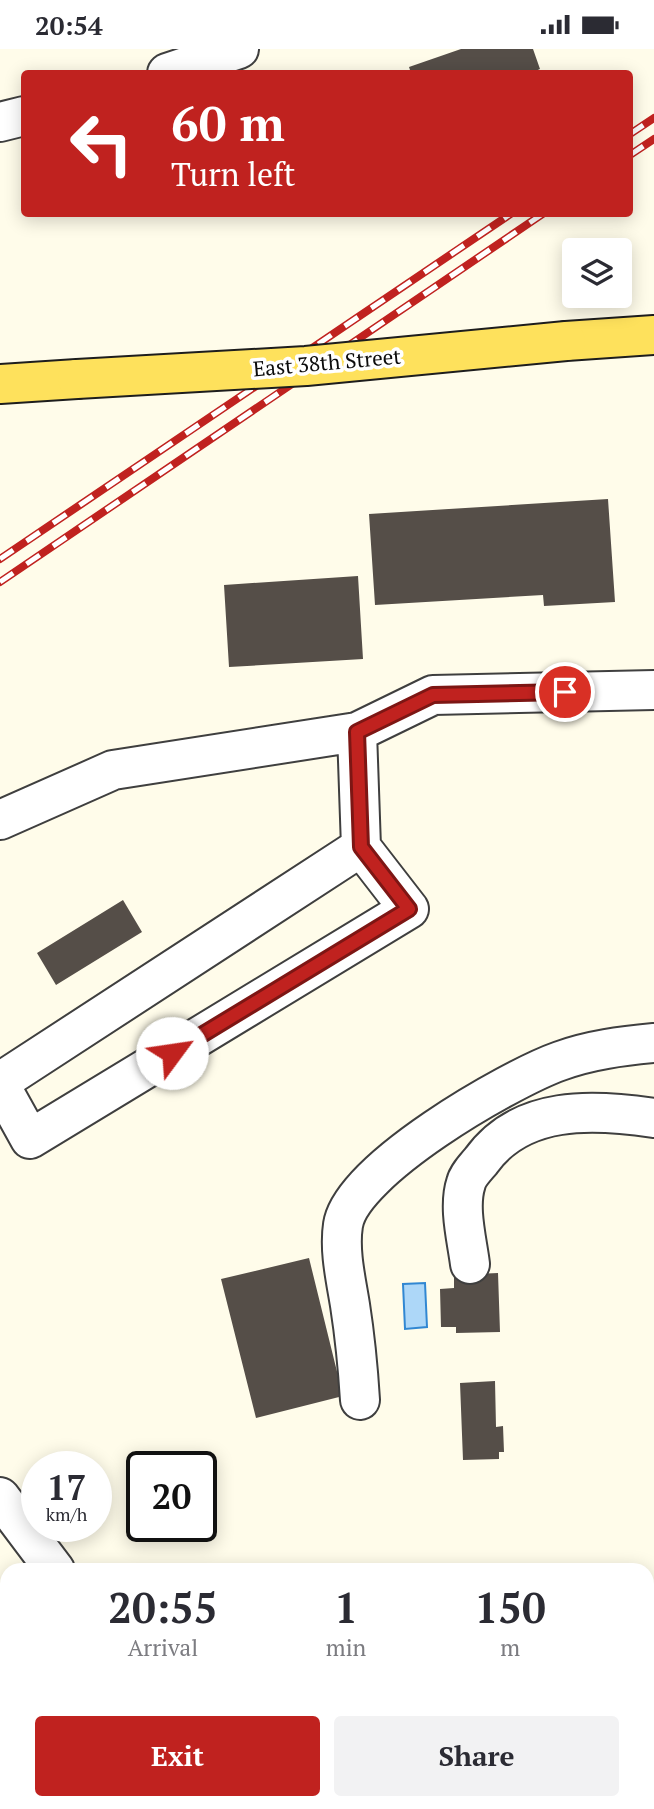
<!DOCTYPE html>
<style>
body{margin:0;font-family:"PT Serif",serif;background:#f2f2f3;color:#2b2b33;height:100vh;display:flex;flex-direction:column;font-size:26px;white-space:nowrap}
*{box-sizing:border-box;margin:0}
p{font-size:23px;color:#7c7c81}
.icon{flex:none;width:38px;height:38px;fill:none;stroke:currentColor;stroke-width:2;stroke-linecap:round;stroke-linejoin:round}
.map{position:relative;flex:1;overflow:hidden}
.sheet{position:absolute;left:0px;top:1514px;width:654px;height:247px;display:flex;flex-direction:column;background:#fff;border-radius:21px 21px 0 0;box-shadow:0 4px 18px #0003}
.sheet>*{flex:none}
.banner{position:absolute;left:21px;top:21px;width:612px;height:147px;border-radius:7px;box-shadow:0 4px 18px #0003;background:#c0221f;color:#fff;overflow:hidden}
.fabs{position:absolute;left:562px;top:189px;display:grid;gap:14px}
.fabs a{display:grid;place-items:center;width:70px;height:70px;border-radius:7px;background:#fff;box-shadow:0 4px 18px #0003;font-size:35px}
.speed{position:absolute;left:21px;top:1402px;display:flex;gap:14px;font-size:35px;font-weight:700;text-align:center}
.speed>*{display:grid;place-content:center;width:91px;height:91px;border-radius:50%;background:#fff;box-shadow:0 4px 18px #0003;line-height:1}
.speed small{font-size:18px;font-weight:400}
.speed .limit{border:4px solid #111;border-radius:10px;background:#fff;color:#111}
.pin{position:absolute;display:grid;place-items:center;width:60px;height:60px;color:#fff;margin:-30px;border:4px solid #fff;border-radius:50%;box-shadow:0 2px 7px #0007}
.me{position:absolute;width:77px;margin:-38px;rotate:59deg;stroke-linejoin:round;filter:drop-shadow(0 0 5px #0008)}
.turn{display:flex;align-items:center;gap:24px;height:147px;padding:0 35px;font-size:32px}
.turn .icon{width:91px;height:91px;stroke-width:2.5}
.turn b{display:block;font-size:49px;line-height:60px}
.eta{display:flex;justify-content:space-evenly;align-items:center;height:119px;text-align:center}
.eta b{font-size:42px;font-weight:700;line-height:49px}
.button{display:flex;gap:14px;margin-top:auto;padding:14px 35px}
.button a{flex:1;height:80px;border-radius:7px;background:#c0221f;color:#fff;font-size:28px;font-weight:700;line-height:80px;text-align:center}
.button a+a{background:#f2f2f3;color:#2b2b33}
.status{display:flex;justify-content:space-between;align-items:center;height:49px;padding:0 35px;background:#fff;direction:ltr}
.status svg{height:19px;fill:currentColor}
.map>svg:first-child{display:block}
</style>
<div class="status"><b>20:54</b><svg viewBox="0 0 49 12"><path d="M0 12V9h3v3zM5 12V6h3v6zM10 12V3h3v9zM15 12V0h3v12zM26 1h20v11H26zM47 4h2v5h-2z"/></svg></div>
<div class="map">
<svg width="654" height="1760" viewBox="0 0 654 1760">
<rect width="100%" height="100%" fill="#fffcea"/>
<path fill="#add7f8" stroke="#3187d2" stroke-width="2" d="M425,1234L427,1278L405,1280L403,1235Z"/>
<path fill="#554e48" d="M461,0H533L540,20L531,24H411L409,18Z
M608,450L615,553L544,557L543,546L375,556L369,465Z
M358,527L363,610L229,618L224,536Z
M123,851L142,883L56,936L37,904Z
M309,1209L343,1347L256,1369L221,1230Z
M498,1224L500,1283L456,1284V1278H441L440,1240L454,1239V1226Z
M495,1332L496,1378L503,1377L504,1403H499V1410L463,1411L460,1334Z"/>
<g fill="none" stroke-linecap="round" stroke-linejoin="round">
<defs>
<path id="minor" d="M167,24L239,0
M0,73L24,67
M0,771L113,721L357,683L433,646L654,641
M0,1033L361,798L357,683
M0,1036L30,1090L409,860L361,798
M470,1215C467,1191 458,1158 466,1134C468,1126 476,1118 481,1112C521,1056 593,1060 654,1069
M360,1351C358,1319 355,1288 350,1256C346,1231 339,1202 343,1176C351,1121 509,1030 560,1012C590,1001 622,997 654,994
M0,1448L55,1521
M158,1754L160,1760"/>
<path id="major" d="M566,292L654,286
M0,335L77,330
M648,1676L654,1671
M516,1760L526,1754"/>
</defs>
<use href="#minor" stroke="#3f3f3f" stroke-width="42"/>
<use href="#major" stroke="#1d1d1d" stroke-width="42"/>
<use href="#minor" stroke="#fff" stroke-width="38"/>
<use href="#major" stroke="#fee15c" stroke-width="38"/>
<defs>
<path id="rail" d="M630,85L654,69
M630,106L654,90
M0,510L512,164
M0,533L544,164"/>
</defs>
<use href="#rail" stroke="#c0221f" stroke-width="8"/>
<use href="#rail" stroke="#fff" stroke-width="5" stroke-dasharray="16" stroke-linecap="butt"/>
<defs>
<path id="major-bridge" d="M77,330L306,317L566,292"/>
</defs>
<use href="#major-bridge" stroke="#1d1d1d" stroke-width="42" stroke-linecap="butt"/>
<use href="#major-bridge" stroke="#fee15c" stroke-width="38"/>
</g>
<g fill="none" stroke-linecap="round" stroke-linejoin="round">
<defs>
<path id="route" d="M172,1004L409,860L361,798L357,683L433,646L565,643"/>
</defs>
<use href="#route" stroke="#7d1614" stroke-width="18"/>
<use href="#route" stroke="#c0221f" stroke-width="12"/>
</g>
<g text-anchor="middle" stroke-width="7" stroke-linejoin="round" paint-order="stroke">
<g font-size="21" fill="#0c0c0c" stroke="#fff">
<text transform="translate(327 314) rotate(-5)" y="7">East 38th Street</text>
</g>
</g>
</svg>
<div class="fabs">
<a><svg class="icon" aria-label="layers" viewBox="0 0 24 24"><path d="M12 4l9 5-9 5-9-5zM3 14l9 5 9-5"/></svg></a>
</div>
<div class="speed"><div>17<small>km/h</small></div><div class="limit">20</div></div>
<div class="pin" style="left:565px;top:643px;background:#d93025"><svg class="icon" aria-label="arrive" viewBox="0 0 24 24"><path d="M6 21V4h12l-3 4 3 4H6"/></svg></div>
<svg class="me" style="left:172px;top:1004px" viewBox="-20 -20 40 40"><circle r="19" fill="#fff"/><path d="M0-13L10 11 0 6-10 11z" fill="#c0221f"/></svg>
<div class="banner">
<div class="turn"><svg class="icon" aria-label="left" viewBox="0 0 24 24"><path d="M17 20v-9H6M10 6l-5 5 5 5"/></svg><div><b>60 m</b>Turn left</div></div>
</div>
<section class="sheet">
<div class="eta">
<div><b>20:55</b><p>Arrival</p></div>
<div><b>1</b><p>min</p></div>
<div><b>150</b><p>m</p></div>
</div>
<div class="button"><a>Exit</a><a>Share</a></div>
</section>
</div>
